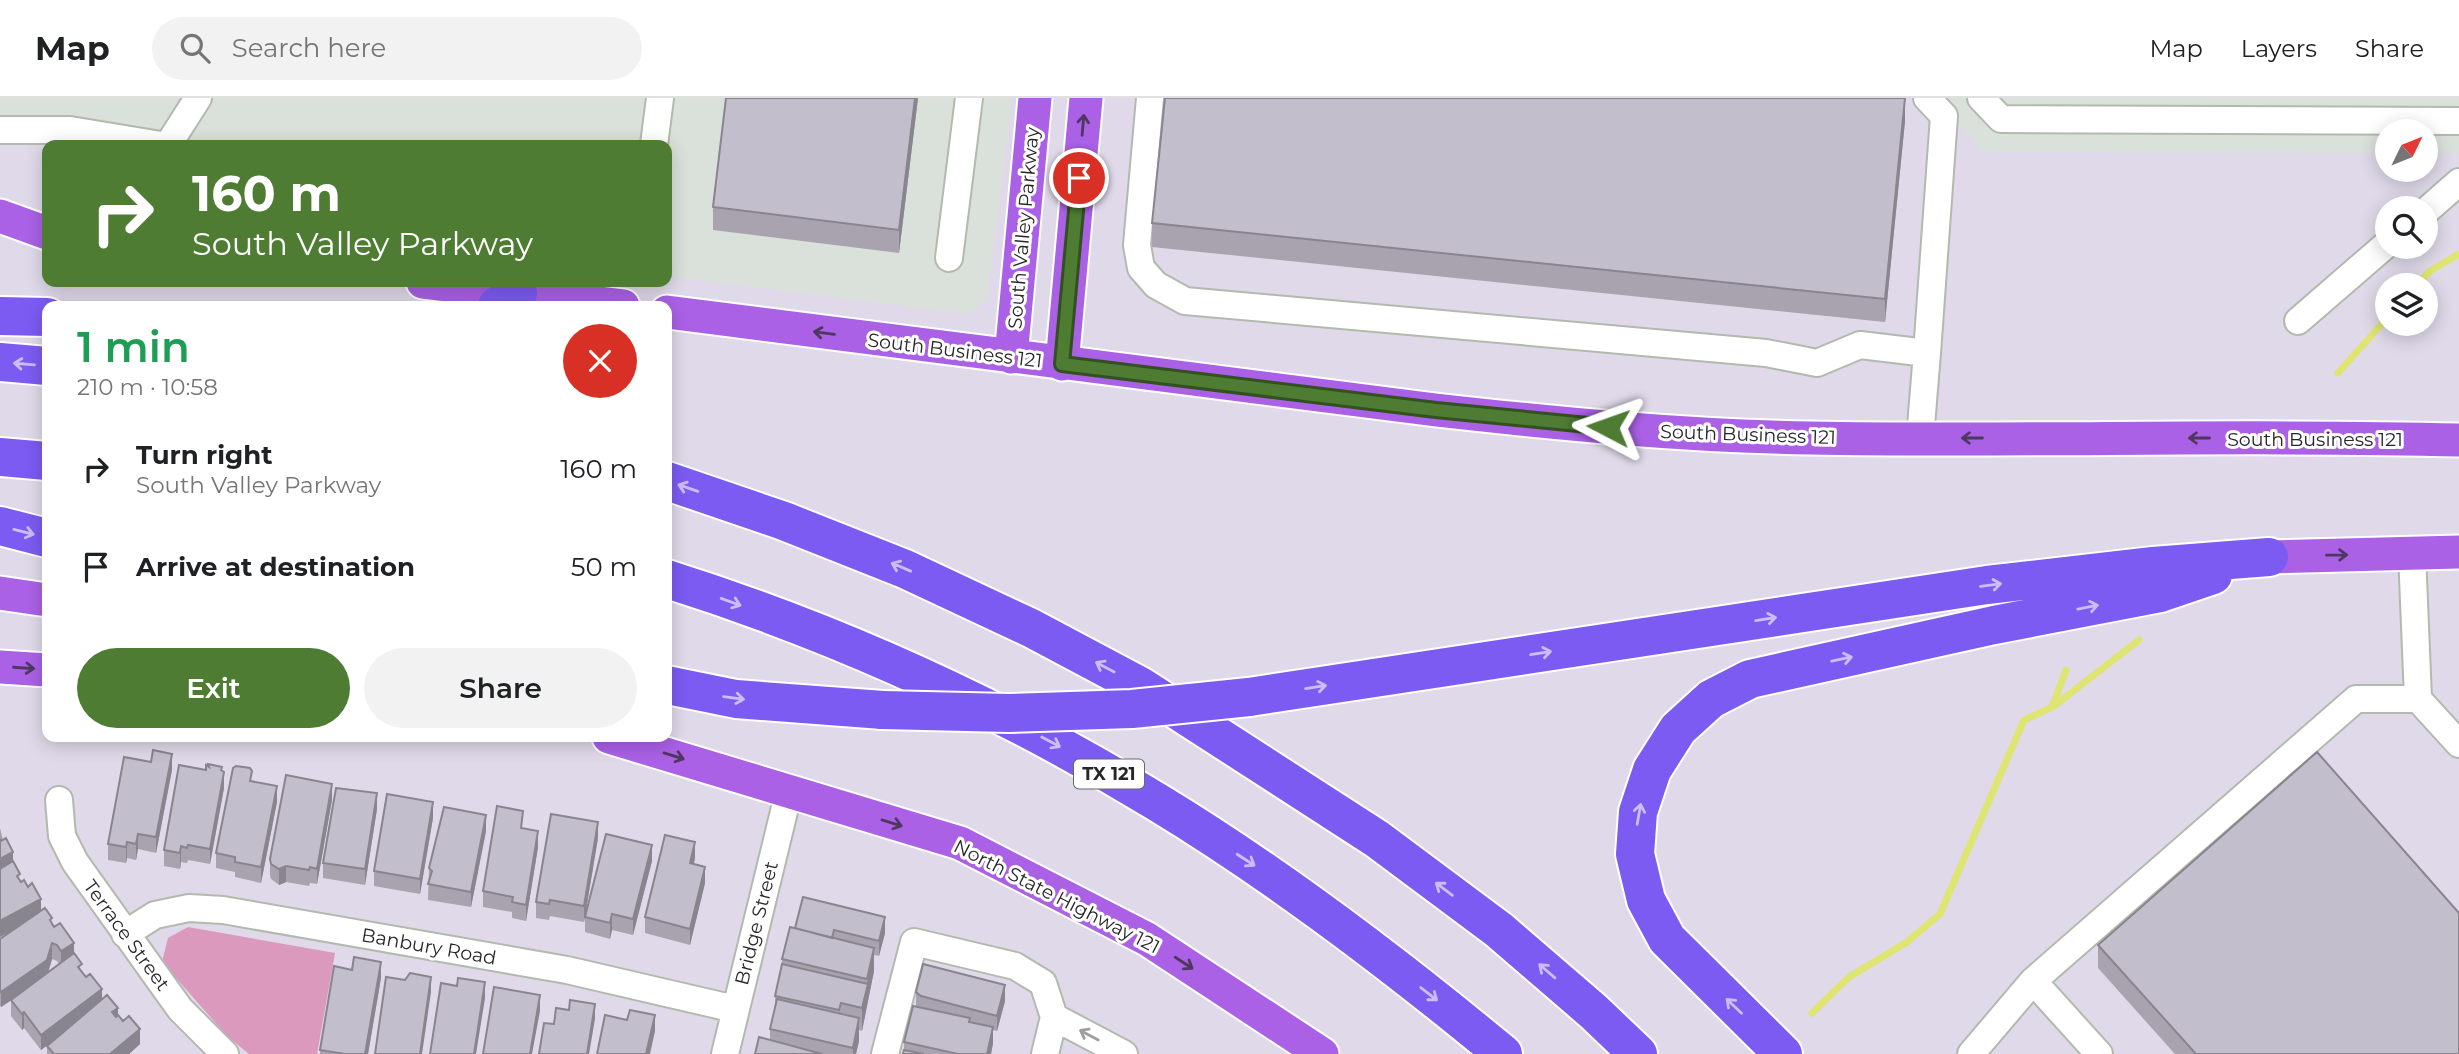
<!DOCTYPE html>
<meta charset="utf-8">
<style>
body{margin:0;font-family:Montserrat,sans-serif;background:#f2f2f2;color:#202124;height:100vh;display:flex;flex-direction:column;font-size:26px;white-space:nowrap}
*{box-sizing:border-box;margin:0}
p{font-size:23px;color:#757577}
.icon{flex:none;width:38px;height:38px;fill:none;stroke:currentColor;stroke-width:2;stroke-linecap:round;stroke-linejoin:round}
.map{position:relative;flex:1;overflow:hidden}
.drawer{position:absolute;left:42px;top:203px;width:630px;height:441px;display:flex;flex-direction:column;background:#fff;border-radius:14px;box-shadow:0 4px 18px #0003}
.drawer>*{flex:none}
.top-card{position:absolute;left:42px;top:42px;width:630px;height:147px;border-radius:14px;box-shadow:0 4px 18px #0003;background:#4e7c32;color:#fff;overflow:hidden}
.needle{width:46px;rotate:47deg}
.controls{position:absolute;left:2375px;top:21px;display:grid;gap:14px}
.controls a{display:grid;place-items:center;width:63px;height:63px;border-radius:50%;background:#fff;box-shadow:0 4px 18px #0003;font-size:35px}
.pin{position:absolute;display:grid;place-items:center;width:60px;height:60px;color:#fff;margin:-30px;border:4px solid #fff;border-radius:50%;box-shadow:0 2px 7px #0007}
.me{position:absolute;width:77px;margin:-38px;rotate:274deg;stroke-linejoin:round;filter:drop-shadow(0 0 5px #0008)}
.turn{display:flex;align-items:center;gap:24px;height:147px;padding:0 35px;font-size:32px}
.turn .icon{width:91px;height:91px;stroke-width:2.5}
.turn b{display:block;font-size:49px;line-height:60px}
.round{display:grid;place-items:center;flex:none;width:74px;height:74px;border-radius:37px;background:#f2f2f2}
.head{display:flex;align-items:center;justify-content:space-between;height:119px;padding:0 35px}
h1{font-size:42px;font-weight:600;line-height:52px;color:#1e9e55}
.button{display:flex;gap:14px;margin-top:auto;padding:14px 35px}
.button a{flex:1;height:80px;border-radius:42px;background:#4e7c32;color:#fff;font-size:28px;font-weight:600;line-height:80px;text-align:center}
.button a+a{background:#f2f2f2;color:#202124}
ul{padding:0;list-style:none}
li{display:flex;align-items:center;gap:21px;height:98px;padding:0 35px}
li div{flex:1}
li b{display:block;font-size:26px}
li em{font-style:normal}
header{display:flex;align-items:center;gap:42px;box-sizing:border-box;height:98px;padding:0 35px;background:#fff;border-bottom:2px solid #e0e0e0}
header strong{font-size:33px}
nav{display:flex;gap:38px;margin-inline-start:auto;font-size:24px}
.search{width:490px;height:63px;background:#f2f2f2;display:flex;align-items:center;gap:18px;box-sizing:border-box;padding:0 24px;border-radius:38px;color:#757577;font-size:26px}
.map>svg:first-child{display:block}
</style>
<header>
<strong>Map</strong>
<div class="search"><svg class="icon" aria-label="search" viewBox="0 0 24 24"><circle cx="10" cy="10" r="6"/><path d="M15 15l6 6"/></svg>Search here</div>
<nav><a>Map</a><a>Layers</a><a>Share</a></nav>
</header>
<div class="map">
<svg width="2459" height="956" viewBox="0 0 2459 956">
<rect width="100%" height="100%" fill="#dfd9e9"/>
<path fill="#dae1da" d="M0,0H1012L987,201L968,216L667,178V47H104L0,26Z
M1936,0H2459V55H2426V33H2387V55L1984,54Z"/>
<path fill="#dc99be" d="M188,829L335,855L317,956H249L227,938L162,864L168,840Z"/>
<g fill="none" stroke-linecap="round" stroke-linejoin="round">
<path stroke="#dfe572" stroke-width="7" d="M2417,187L2430,173L2459,156
M2338,275L2387,220
M2054,608L2139,542
M1812,915L1849,879L1907,844L1940,816L2024,622L2052,609L2066,572"/>
<defs>
<path id="minor" d="M1150,0L1137,147L1141,170L1156,187L1185,203L1766,255L1817,265L1860,247L1927,255L1944,18L1927,0
M1981,0L2001,21L2459,23
M0,32H70L161,47
M168,47L198,0
M654,47L660,0
M2426,113L2459,84
M949,160L969,0
M2298,223L2387,146
M1920,340L1927,255
M2412,455L2418,601
M59,702L62,738L75,764L180,911L225,956
M125,836L155,817L189,810L223,812L567,872L735,911
M1054,919L1124,956
M725,956L789,693
M885,956L914,844L1015,868L1043,885L1054,919
M1045,956L1054,919
M1971,956L2033,883
M2099,956L2033,883L2356,601H2418L2459,646"/>
<path id="major" d="M0,118L47,135
M423,184L623,208
M667,214L1436,312C1560,326 1685,338 1810,340C2026,344 2243,336 2459,342
M1011,259L1035,0
M1062,266L1086,0
M2269,459L2459,454
M0,495L47,502
M0,569L47,572
M609,639L960,745L1147,841L1322,956"/>
<path id="highway" d="M497,208L518,195
M0,218L47,219
M0,264L47,268
M0,359L47,363
M667,383L784,423L905,471L1031,530L1140,588L1377,741L1499,832L1594,914L1638,956
M0,428L47,440
M667,481C838,535 1004,611 1157,704C1279,778 1393,865 1503,956
M667,587L736,601L883,612
M1249,599L1987,487L2153,468L2269,459
M1783,956L1667,841L1646,802L1635,756L1638,714L1652,672L1678,631L1711,601L1750,581L1994,527L2160,495L2213,477"/>
</defs>
<use href="#minor" stroke="#b2baad" stroke-width="30"/>
<use href="#major" stroke="#fff" stroke-width="37"/>
<use href="#highway" stroke="#fff" stroke-width="42"/>
<use href="#minor" stroke="#fff" stroke-width="26"/>
<use href="#major" stroke="#aa61e6" stroke-width="33"/>
<use href="#highway" stroke="#7c5bf2" stroke-width="38"/>
<defs>
<path id="highway-bridge" d="M883,612L1009,615L1132,611L1249,599"/>
</defs>
<use href="#highway-bridge" stroke="#fff" stroke-width="42" stroke-linecap="butt"/>
<use href="#highway-bridge" stroke="#7c5bf2" stroke-width="38"/>
</g>
<path fill="#a8a3af" fill-rule="evenodd" d="M726,0H918L899,155L713,132V109Z
M1905,23L1885,224L1152,149V125Z
M208,666L222,673L224,690L210,766L188,762L187,765L181,764L180,771L164,768V752L208,669Z
M172,672L156,755L138,751L136,762L127,760L126,765L108,762V746Z
M252,683L277,704L261,785L235,779V774L216,770V755Z
M332,702L317,786L310,785L309,788L286,784L279,787L271,781L270,777V761Z
M377,711L365,787L323,780V765Z
M433,720L420,796L374,788V773Z
M0,730L3,742L13,764L20,783L41,813L52,825L74,855L82,874L102,902L118,918L140,946L129,956H47V948L55,942L41,952L24,930L22,932L11,918V902L15,900L1,909L0,908V841L13,832L0,839ZM52,861L57,863L59,866L48,875Z
M523,731L538,749L526,823L512,820V814L483,809V793Z
M486,733L471,809L428,802L429,770Z
M598,740L584,824L550,818L549,822L536,820V804Z
M695,760L694,766L705,785L690,847L645,835V819Z
M652,763L633,837L612,832L610,841L585,834V819Z
M803,799L885,835L879,858L874,857V873L862,933L859,932V943L856,956H755L770,942V931L775,911V898L782,866V861L795,830Z
M2098,847L2459,956H2175L2098,870Z
M381,880L368,956H320V952Z
M916,894L1005,903L997,933L993,932V945L991,956H903L904,952V944L916,908Z"/>
<path fill="#88858e" d="M915,0H918L899,155V132Z
M1905,0V23L1885,224V201Z
M172,656V672L156,755V739Z
M222,669V683L224,674V690L210,766V751Z
M332,686V702L317,786V771Z
M277,688V704L261,785V769Z
M377,695V711L365,787V771Z
M433,704V720L420,796V781Z
M486,717V733L471,809V794Z
M598,724V740L584,824V808Z
M538,733V749L526,823V807Z
M138,736V751L136,762V746Z
M127,744V760L126,765V749Z
M695,744V760L690,781V765Z
M652,747V763L633,837V821Z
M181,748V764L180,771V755Z
M13,754V769L0,777V761Z
M286,768V784L279,787V771Z
M705,769V785L690,847V831Z
M41,801V817L0,839V823Z
M612,816V832L610,841V825Z
M885,819V835L879,858V843Z
M52,845V861L47,878L1,909V894Z
M74,845V860L61,869V853Z
M874,850V873L862,933V910Z
M381,864V880L368,956H365Z
M431,879V894L422,956H420Z
M485,884V900L476,956H474Z
M1005,887V903L997,933V918Z
M102,891V906L41,952V937Z
M540,897V913L532,956H530Z
M595,906V921L589,956H587Z
M118,910V925L112,914Z
M24,914V930L22,932V916Z
M655,917V933L650,956H646Z
M859,920V943L856,956H853V950Z
M993,929V945L991,956H987Z
M140,931V946L129,956H110Z"/>
<path fill="#c3becb" stroke="#88858e" stroke-width="2" d="M726,0H915L899,132L713,109Z
M1165,0H1905L1885,201L1152,125Z
M153,652L172,656L156,739L138,736L136,746L127,744L126,749L108,746L124,659L151,664Z
M2317,654L2459,815V956H2196L2098,847Z
M208,666L222,669L221,672L224,674L210,751L188,747L187,750L181,748L180,755L164,752L179,667L206,672V667L209,669Z
M236,668L250,670L252,673L250,683L277,688L261,769L235,764V759L216,755L233,670Z
M286,677L332,686L317,771L310,769L309,772L286,768L279,771L271,766L270,761Z
M336,690L377,695L365,771L323,765Z
M387,696L433,704L420,781L374,773Z
M497,708L523,713L521,730L538,733L526,807L512,804L513,799L483,793Z
M444,709L486,717L471,794L428,786L432,773L429,770Z
M551,716L598,724L584,808L550,802L549,806L536,804Z
M606,736L652,747L633,821L612,816L610,825L585,819Z
M665,737L695,744L690,765L705,769L690,831L645,819Z
M6,740L13,754L0,761V741L1,743Z
M13,763L20,776L17,778L21,784L24,782L28,789L32,785L41,801L0,823V771Z
M803,799L885,819L879,843L834,832L832,840L795,830Z
M45,810L52,820L50,822L54,829L60,825L74,845L61,853L57,847L52,845L47,862L1,894L0,892V841Z
M790,829L874,850L867,881L782,861Z
M74,855L82,866L78,869L86,879L90,876L102,891L41,937L24,914L22,916L11,902Z
M354,859L381,864L365,956H345L320,952L334,868L352,872Z
M782,866L868,886L862,910L841,905L839,912L775,898Z
M923,866L1005,887L997,918L921,898L916,894Z
M410,875L431,879L420,956H375L386,879L405,882Z
M458,880L485,884L474,956H430L441,885L457,888Z
M494,889L540,897L530,956H483Z
M107,897L118,910L112,914L116,919L118,917L123,923L129,918L140,931L110,956H54L47,948Z
M777,901L859,920L853,950L770,931Z
M570,902L595,906L587,956H539L544,925L554,926L556,910L569,912Z
M913,908L970,920L969,924L993,929L987,956H958L904,944Z
M630,912L655,917L646,956H597L605,917L627,922Z
M759,939L822,956H755Z
M904,952L924,956H903Z"/>
<defs><path id="oneway-shaft" d="M-6 0H5M1.5-3L5.5 0L1.5 3" fill="none" stroke-width="1.6" stroke-linecap="round" stroke-linejoin="round" transform="scale(1.75)"/></defs>
<g stroke="#4e3860">
<use href="#oneway-shaft" transform="translate(1083 27) rotate(-85)"/>
<use href="#oneway-shaft" transform="translate(824 235) rotate(-173)"/>
<use href="#oneway-shaft" transform="translate(1972 340) rotate(-180)"/>
<use href="#oneway-shaft" transform="translate(2199 340) rotate(-180)"/>
<use href="#oneway-shaft" transform="translate(2337 457) rotate(-1)"/>
<use href="#oneway-shaft" transform="translate(24 570) rotate(4)"/>
<use href="#oneway-shaft" transform="translate(674 658) rotate(17)"/>
<use href="#oneway-shaft" transform="translate(892 725) rotate(17)"/>
<use href="#oneway-shaft" transform="translate(1184 865) rotate(33)"/>
</g>
<g stroke="#cbbdfa">
<use href="#oneway-shaft" transform="translate(24 266) rotate(-175)"/>
<use href="#oneway-shaft" transform="translate(688 390) rotate(-161)"/>
<use href="#oneway-shaft" transform="translate(24 434) rotate(14)"/>
<use href="#oneway-shaft" transform="translate(901 469) rotate(-157)"/>
<use href="#oneway-shaft" transform="translate(1991 487) rotate(-7)"/>
<use href="#oneway-shaft" transform="translate(731 504) rotate(20)"/>
<use href="#oneway-shaft" transform="translate(2088 509) rotate(-11)"/>
<use href="#oneway-shaft" transform="translate(1766 521) rotate(-9)"/>
<use href="#oneway-shaft" transform="translate(1541 555) rotate(-9)"/>
<use href="#oneway-shaft" transform="translate(1842 561) rotate(-12)"/>
<use href="#oneway-shaft" transform="translate(1105 569) rotate(-152)"/>
<use href="#oneway-shaft" transform="translate(1316 589) rotate(-9)"/>
<use href="#oneway-shaft" transform="translate(734 600) rotate(8)"/>
<use href="#oneway-shaft" transform="translate(1051 644) rotate(28)"/>
<use href="#oneway-shaft" transform="translate(1639 716) rotate(-80)"/>
<use href="#oneway-shaft" transform="translate(1246 762) rotate(33)"/>
<use href="#oneway-shaft" transform="translate(1444 791) rotate(-143)"/>
<use href="#oneway-shaft" transform="translate(1547 873) rotate(-139)"/>
<use href="#oneway-shaft" transform="translate(1429 896) rotate(38)"/>
<use href="#oneway-shaft" transform="translate(1734 908) rotate(-136)"/>
</g>
<use stroke="#9e9e9e" href="#oneway-shaft" transform="translate(1089 937) rotate(-152)"/>
<g fill="none" stroke-linecap="round" stroke-linejoin="round">
<defs>
<path id="route" d="M1079,80L1062,266L1436,312L1608,329"/>
</defs>
<use href="#route" stroke="#335120" stroke-width="18"/>
<use href="#route" stroke="#4e7c32" stroke-width="12"/>
</g>
<g text-anchor="middle" stroke-width="6" stroke-linejoin="round" paint-order="stroke">
<rect fill="#fff" stroke="#686868" stroke-width="2" x="1074" y="661.5" width="70" height="29" rx="5"/>
<g font-size="18" font-weight="bold" fill="#272727">
<text x="1109" y="682">TX 121</text>
</g>
<g font-size="19" fill="#272727" stroke="#fff">
<text transform="translate(1023 130) rotate(-85)" y="7">South Valley Parkway</text>
<text transform="translate(955 252) rotate(7)" y="7">South Business 121</text>
<text transform="translate(1748 336) rotate(2)" y="7">South Business 121</text>
<text x="2315" y="348">South Business 121</text>
<text transform="translate(1057 798) rotate(27)" y="7">North State Highway 121</text>
<text transform="translate(756 825) rotate(-76)" y="7">Bridge Street</text>
<text transform="translate(127 837) rotate(54)" y="7">Terrace Street</text>
<text transform="translate(429 848) rotate(10)" y="7">Banbury Road</text>
</g>
</g>
</svg>
<div class="controls">
<a><svg class="needle" viewBox="-14 -14 28 28"><path d="M0-13l5 13h-10z" fill="#e53935"/><path d="M0 13l5-13h-10z" fill="#757577"/></svg></a>
<a><svg class="icon" aria-label="search" viewBox="0 0 24 24"><circle cx="10" cy="10" r="6"/><path d="M15 15l6 6"/></svg></a>
<a><svg class="icon" aria-label="layers" viewBox="0 0 24 24"><path d="M12 4l9 5-9 5-9-5zM3 14l9 5 9-5"/></svg></a>
</div>
<div class="pin" style="left:1079px;top:80px;background:#d93025"><svg class="icon" aria-label="arrive" viewBox="0 0 24 24"><path d="M6 21V4h12l-3 4 3 4H6"/></svg></div>
<svg class="me" style="left:1608px;top:329px" viewBox="-20 -20 40 40"><path d="M0-17L14 15 0 8-14 15z" fill="#4e7c32" stroke="#fff" stroke-width="4"/></svg>
<div class="top-card">
<div class="turn"><svg class="icon" aria-label="right" viewBox="0 0 24 24"><path d="M7 20v-9h11M14 6l5 5-5 5"/></svg><div><b>160 m</b>South Valley Parkway</div></div>
</div>
<section class="drawer">
<div class="head"><div><h1>1 min</h1><p>210 m · 10:58</p></div><a class="round" style="background:#d93025;color:#fff"><svg class="icon" aria-label="close" viewBox="0 0 24 24"><path d="M6 6l12 12M18 6L6 18"/></svg></a></div>
<ul>
<li><svg class="icon" aria-label="right" viewBox="0 0 24 24"><path d="M7 20v-9h11M14 6l5 5-5 5"/></svg><div><b>Turn right</b><p>South Valley Parkway</p></div><em>160 m</em></li>
<li><svg class="icon" aria-label="arrive" viewBox="0 0 24 24"><path d="M6 21V4h12l-3 4 3 4H6"/></svg><div><b>Arrive at destination</b></div><em>50 m</em></li>
</ul>
<div class="button"><a>Exit</a><a>Share</a></div>
</section>
</div>
